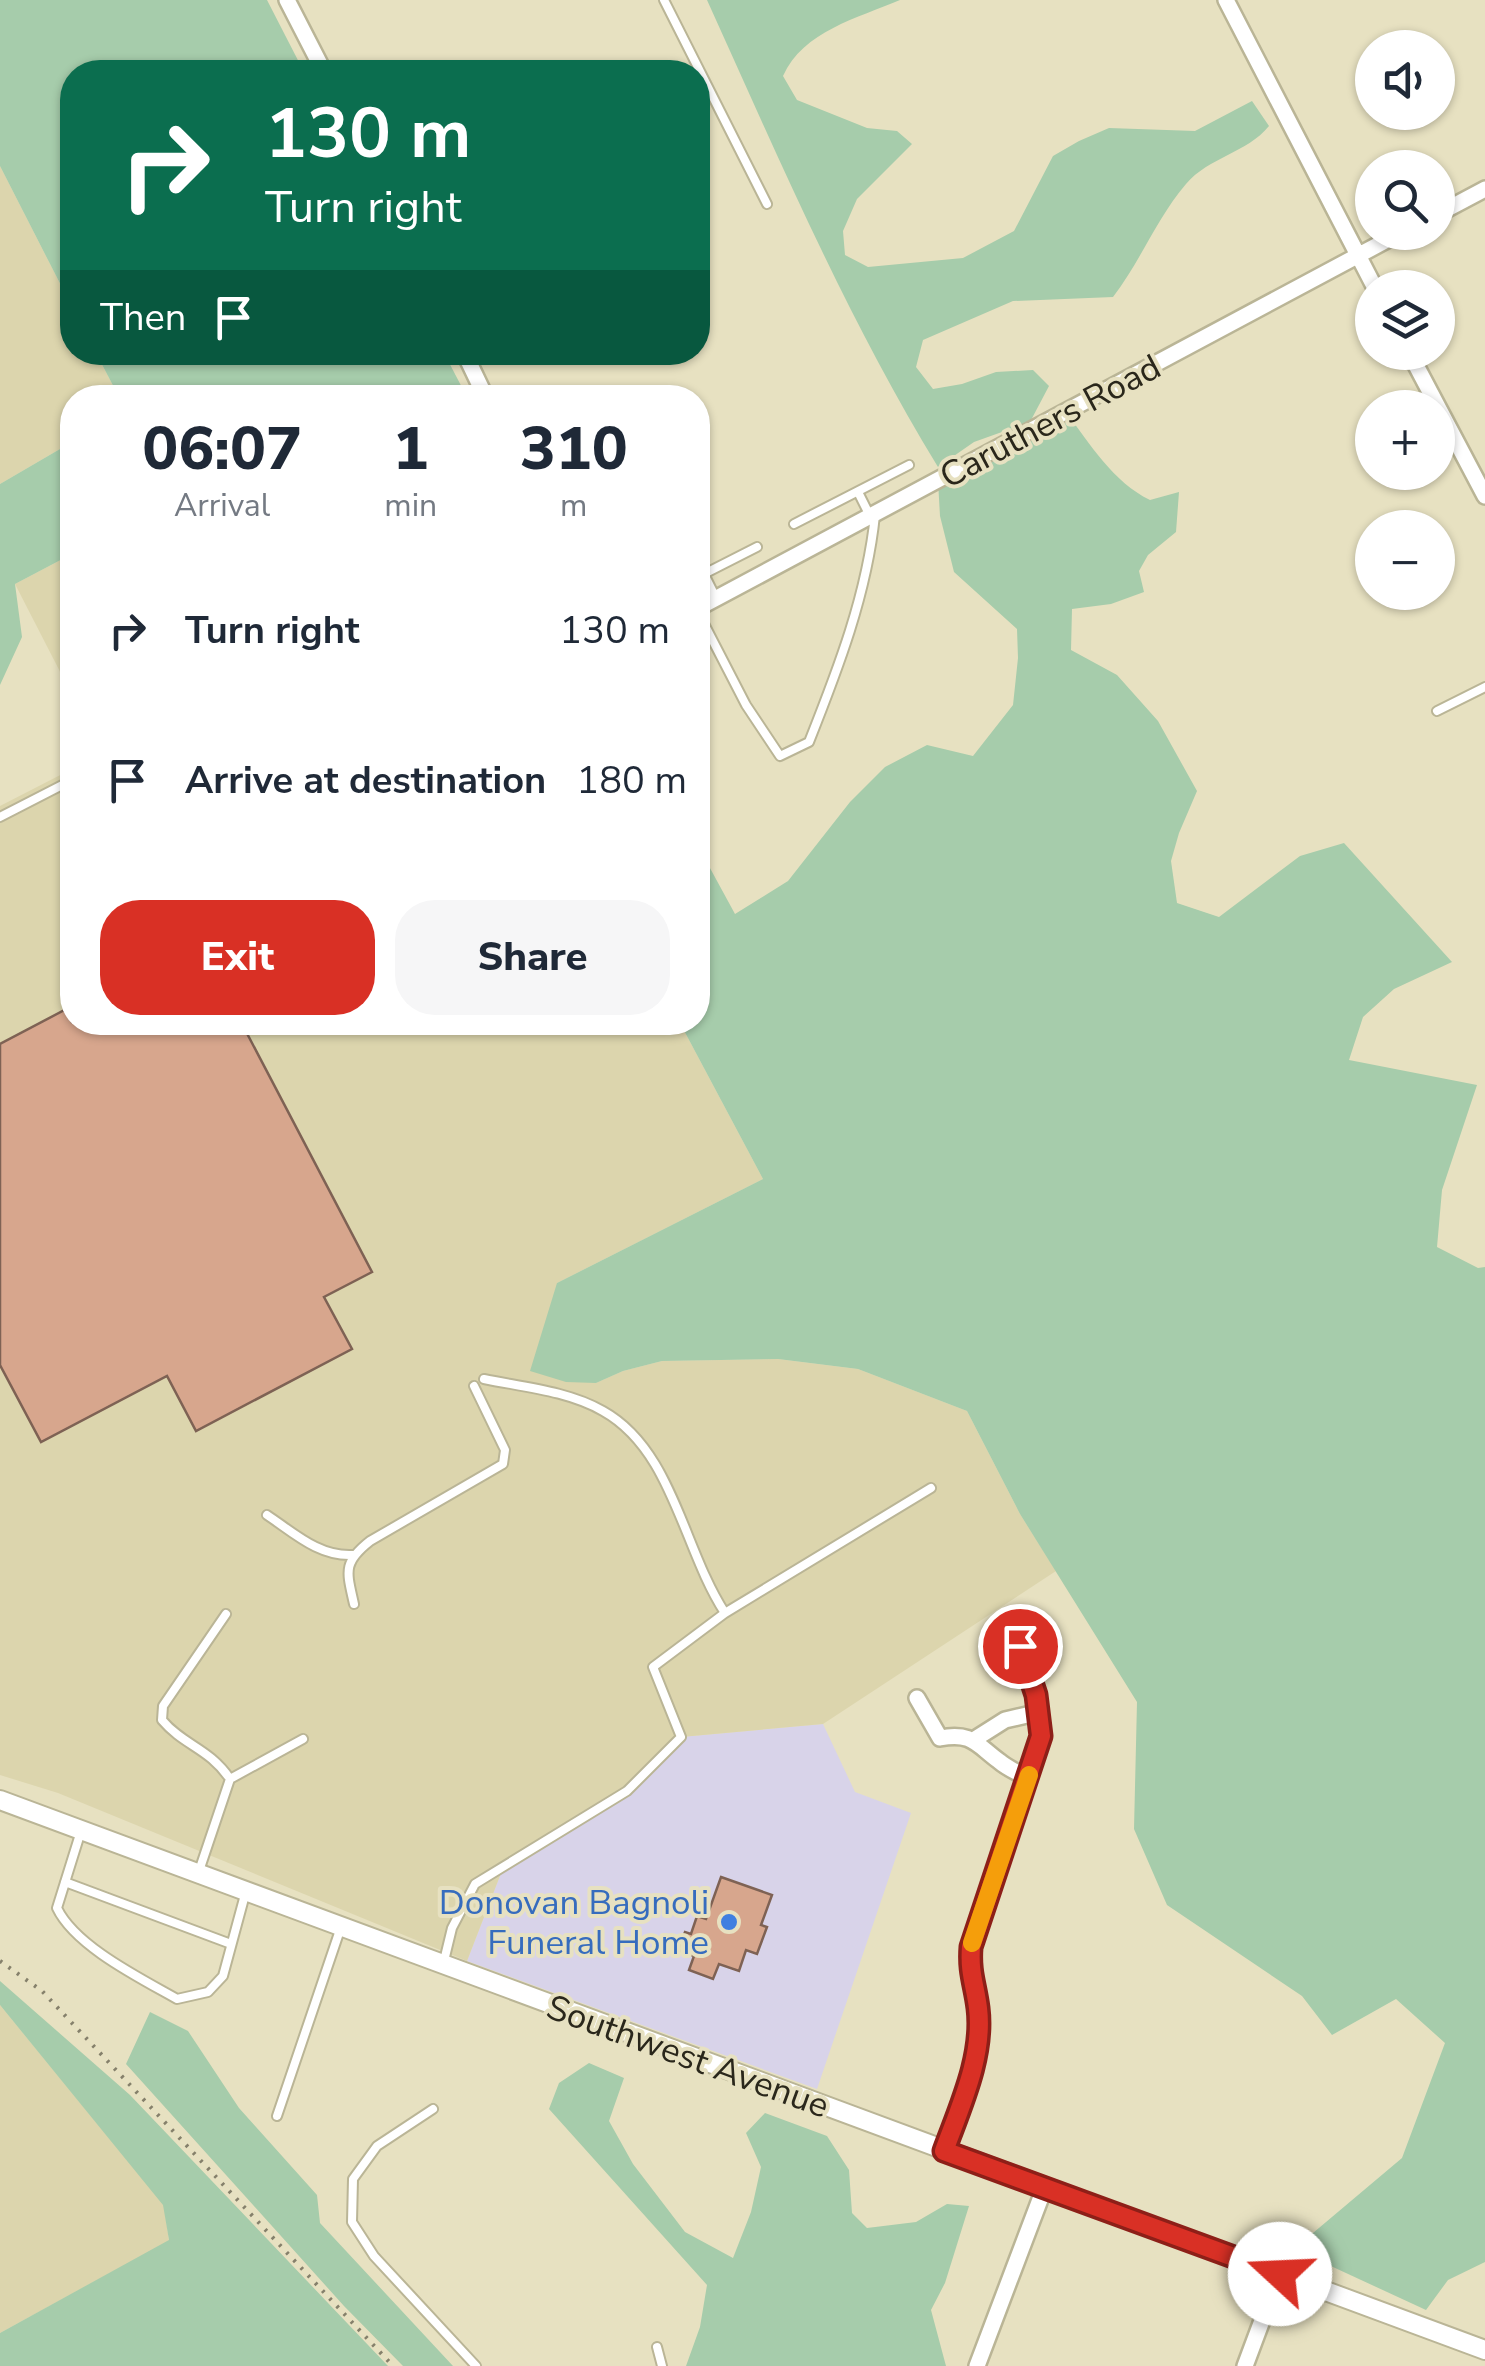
<!DOCTYPE html>
<meta charset="utf-8">
<style>
body{margin:0;font-family:"Nunito Sans",sans-serif;background:#f6f6f7;color:#1f2937;height:100vh;display:flex;flex-direction:column;font-size:38px;white-space:nowrap}
*{box-sizing:border-box;margin:0}
p{font-size:32px;color:#747a83}
.icon{flex:none;width:55px;height:55px;fill:none;stroke:currentColor;stroke-width:2;stroke-linecap:round;stroke-linejoin:round}
.map{position:relative;flex:1;overflow:hidden}
.side{position:absolute;left:60px;top:385px;width:650px;height:650px;display:flex;flex-direction:column;background:#fff;border-radius:40px;box-shadow:0 2px 8px #0004}
.side>*{flex:none}
.guide{position:absolute;left:60px;top:60px;width:650px;height:305px;border-radius:40px;box-shadow:0 2px 8px #0004;background:#0b6e4f;color:#fff;overflow:hidden}
.tools{position:absolute;left:1355px;top:30px;display:grid;gap:20px}
.tools a{display:grid;place-items:center;width:100px;height:100px;border-radius:50%;background:#fff;box-shadow:0 2px 8px #0004;font-size:50px}
.pin{position:absolute;display:grid;place-items:center;width:85px;height:85px;color:#fff;margin:-42px;border:5px solid #fff;border-radius:50%;box-shadow:0 2px 10px #0007}
.me{position:absolute;width:110px;margin:-55px;rotate:290deg;stroke-linejoin:round;filter:drop-shadow(0 0 8px #0008)}
.turn{display:flex;align-items:center;gap:35px;height:210px;padding:0 40px;font-size:45px}
.turn .icon{width:130px;height:130px;stroke-width:2.5}
.turn b{display:block;font-size:70px;line-height:85px}
.then{display:flex;align-items:center;height:95px;padding:0 40px;background:#0003;gap:20px;font-size:38px}
.eta{display:flex;justify-content:space-evenly;align-items:center;height:170px;text-align:center}
.eta b{font-size:60px;font-weight:800;line-height:70px}
.action{display:flex;gap:20px;margin-top:auto;padding:20px 40px}
.action a{flex:1;height:115px;border-radius:40px;background:#d93025;color:#fff;font-size:40px;font-weight:800;line-height:115px;text-align:center}
.action a+a{background:#f6f6f7;color:#1f2937}
ul{padding:0;list-style:none}
li{display:flex;align-items:center;gap:30px;height:150px;padding:0 40px}
li div{flex:1}
li b{display:block;font-size:38px}
li em{font-style:normal}
.map>svg:first-child{display:block}
</style>
<div class="map">
<svg width="1485" height="2366" viewBox="0 0 1485 2366">
<rect width="100%" height="100%" fill="#e7e1c1"/>
<path fill="#d8d3e9" d="M823,1724L855,1792L911,1813L817,2089L467,1961L503,1868L681,1737Z"/>
<path fill="#dcd5ad" d="M0,166L72,307V352L96,353L119,397L72,398V442L0,484Z
M72,554V695L15,584Z
M72,769V1022L680,1023L763,1179L557,1283L596,1383L623,1371L662,1361L778,1359L858,1369L967,1411L1020,1514L1056,1571L823,1724L681,1737L627,1791L503,1868L467,1961L58,1793L0,1775V806Z
M0,2005L164,2205L169,2241L0,2333Z"/>
<path fill="#a6ccab" d="M0,0H267L304,72H72V307L0,166Z
M707,0H900C858,18 803,31 783,76L797,100L867,128L897,131L912,144L857,199L843,231L845,255L868,267L963,258L1014,231L1053,156L1079,141L1109,128L1195,131L1252,101L1269,126C1247,153 1209,157 1186,184C1157,218 1140,262 1113,297L1013,301L923,340L916,367L933,389L962,384L996,372L1033,370L1049,386L1030,422L974,442L938,467C847,318 779,159 707,0Z
M96,353H444L467,397H119Z
M1066,412C1090,444 1113,482 1150,500L1179,492L1176,532L1148,555L1139,571L1144,592L1111,604L1072,609L1071,650L1117,675L1158,721L1197,791L1179,833L1171,861L1177,903L1219,917L1300,856L1344,843L1452,962L1394,989L1363,1017L1349,1060L1477,1085L1442,1190L1437,1247L1478,1268L1485,1267V2262L1448,2280L1426,2310L1294,2249L1402,2158L1445,2043L1396,1999L1332,2035L1302,1996L1167,1905L1134,1829L1137,1702L1020,1514L967,1411L858,1369L778,1359L662,1361L623,1371L596,1383L566,1382L530,1371L557,1283L763,1179L680,1023L698,1022V846L735,914L788,881L850,802L885,767L927,745L973,756L1013,705L1018,658L1017,629L954,572L940,516L938,481Z
M72,442V554L15,584L22,637L0,685V484Z
M0,1981L130,2095L388,2366H0V2333L169,2240L163,2205L0,2005Z
M150,2012L188,2031L239,2108L317,2195L320,2223L453,2366H403L344,2306L126,2064Z
M589,2063L624,2078L609,2121L633,2164L685,2232L733,2258L751,2212L761,2167L746,2133L765,2113L827,2136L849,2170L852,2213L867,2228L916,2222L947,2204L969,2206L945,2283L931,2310L946,2366H686L700,2327L707,2285L549,2109L559,2083Z"/>
<path fill="#d7a68d" stroke="#7e6254" stroke-width="2.5" d="M72,1006V1022H241L372,1272L324,1297L352,1349L196,1431L167,1376L41,1442L0,1365V1044Z
M721,1877L772,1895L761,1925L767,1927L757,1954L746,1950L739,1971L719,1964L713,1979L689,1970L694,1956L678,1950L685,1932L691,1934L697,1916L706,1919Z"/>
<g fill="none" stroke-linecap="round" stroke-linejoin="round">
<defs>
<path id="service" d="M664,0L767,204
M858,492L870,516
M794,524L909,465
M704,574L716,598
M698,577L757,547
M698,612L746,705L780,756L809,742C838,669 867,594 875,515
M1437,711L1485,687
M0,817L72,780
M484,1379C523,1387 568,1391 603,1411C673,1450 683,1549 725,1613
M267,1515C294,1533 319,1557 353,1555
M354,1604C347,1572 342,1563 370,1541L503,1464L505,1450L474,1386
M226,1614L163,1706L162,1720C184,1746 209,1748 230,1779
M81,1831L57,1908C75,1946 140,1978 177,1999L208,1992L223,1976L246,1891
M199,1871L230,1779L303,1739
M65,1882L231,1944
M443,1965L452,1928L475,1884L627,1791L681,1737L653,1667L725,1613L931,1488
M433,2109L377,2146L353,2179L352,2222L374,2256L476,2366
M277,2116L341,1927
M657,2347L662,2366"/>
<path id="minor" d="M287,0L324,72
M1226,0L1375,288
M1438,214L1485,189
M464,352L486,398
M1409,352L1485,496
M698,608L1402,232
M917,1698L940,1738C972,1732 976,1744 999,1761C1007,1768 1018,1773 1028,1778
M975,1739L1005,1720L1040,1712
M944,2151C959,2106 983,2056 978,2008C975,1983 969,1975 971,1947L1041,1736L1036,1695L1020,1646
M977,2366L1044,2189
M1245,2366L1279,2275"/>
<path id="tertiary" d="M0,1800L1485,2350"/>
</defs>
<use href="#service" stroke="#bab596" stroke-width="12"/>
<use href="#minor" stroke="#bab596" stroke-width="20"/>
<use href="#tertiary" stroke="#bab596" stroke-width="22"/>
<path stroke="#85806b" stroke-width="4" stroke-dasharray="2.5 8" stroke-linecap="butt" d="M0,1961L42,1991L393,2366"/>
<use href="#service" stroke="#fff" stroke-width="8"/>
<use href="#minor" stroke="#fff" stroke-width="15"/>
<use href="#tertiary" stroke="#fff" stroke-width="18"/>
</g>
<g fill="none" stroke-linecap="round" stroke-linejoin="round">
<defs>
<path id="route" d="M1020,1646L1036,1695L1041,1736L971,1947C969,1973 975,1984 978,2008C984,2056 960,2107 944,2151L1280,2274"/>
</defs>
<use href="#route" stroke="#8d1f18" stroke-width="25"/>
<use href="#route" stroke="#d93025" stroke-width="18"/>
<path stroke="#f59e0b" stroke-width="18" d="M972,1943L1029,1775"/>
</g>
<circle fill="#3f7fe0" stroke="#e7e1c1" stroke-width="4" cx="729" cy="1922" r="10"/>
<g text-anchor="middle" stroke-width="8" stroke-linejoin="round" paint-order="stroke">
<g font-size="35" fill="#2a271b" stroke="#e7e1c1">
<text transform="translate(1050 421) rotate(-28)" y="12">Caruthers Road</text>
<text transform="translate(688 2056) rotate(20)" y="12">Southwest Avenue</text>
</g>
<g font-size="35" fill="#366cbe" stroke="#e7e1c1" text-anchor="end">
<text x="709" y="1914">Donovan Bagnoli<tspan x="709" dy="40">Funeral Home</tspan></text>
</g>
</g>
</svg>
<div class="tools">
<a><svg class="icon" aria-label="sound" viewBox="0 0 24 24"><path d="M4 9h4l5-4v14l-5-4H4zM17 9q2 3 0 6"/></svg></a>
<a><svg class="icon" aria-label="search" viewBox="0 0 24 24"><circle cx="10" cy="10" r="6"/><path d="M15 15l6 6"/></svg></a>
<a><svg class="icon" aria-label="layers" viewBox="0 0 24 24"><path d="M12 4l9 5-9 5-9-5zM3 14l9 5 9-5"/></svg></a>
<a>+</a>
<a>−</a>
</div>
<div class="pin" style="left:1020px;top:1646px;background:#d93025"><svg class="icon" aria-label="arrive" viewBox="0 0 24 24"><path d="M6 21V4h12l-3 4 3 4H6"/></svg></div>
<svg class="me" style="left:1280px;top:2274px" viewBox="-20 -20 40 40"><circle r="19" fill="#fff"/><path d="M0-13L10 11 0 6-10 11z" fill="#d93025"/></svg>
<div class="guide">
<div class="turn"><svg class="icon" aria-label="right" viewBox="0 0 24 24"><path d="M7 20v-9h11M14 6l5 5-5 5"/></svg><div><b>130 m</b>Turn right</div></div>
<div class="then">Then<svg class="icon" aria-label="arrive" viewBox="0 0 24 24"><path d="M6 21V4h12l-3 4 3 4H6"/></svg></div>
</div>
<section class="side">
<div class="eta">
<div><b>06:07</b><p>Arrival</p></div>
<div><b>1</b><p>min</p></div>
<div><b>310</b><p>m</p></div>
</div>
<ul>
<li><svg class="icon" aria-label="right" viewBox="0 0 24 24"><path d="M7 20v-9h11M14 6l5 5-5 5"/></svg><div><b>Turn right</b></div><em>130 m</em></li>
<li><svg class="icon" aria-label="arrive" viewBox="0 0 24 24"><path d="M6 21V4h12l-3 4 3 4H6"/></svg><div><b>Arrive at destination</b></div><em>180 m</em></li>
</ul>
<div class="action"><a>Exit</a><a>Share</a></div>
</section>
</div>
